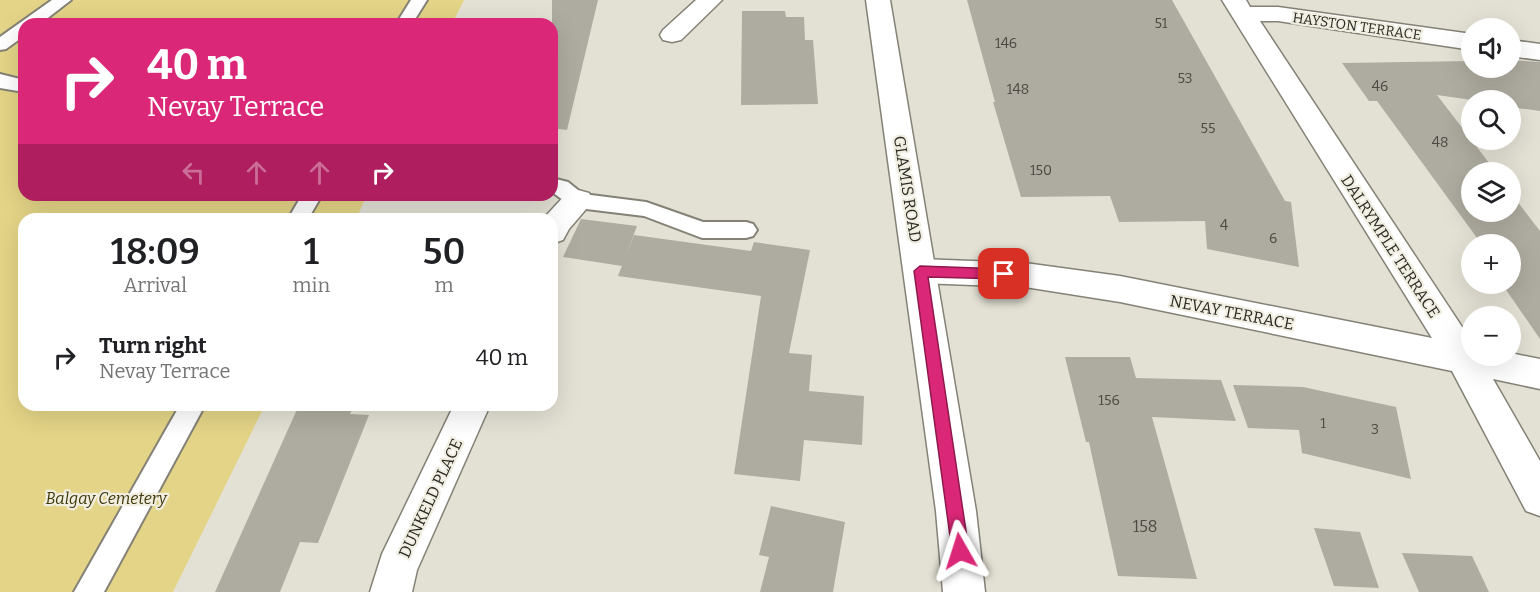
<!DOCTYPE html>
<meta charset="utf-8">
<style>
body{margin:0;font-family:Bitter,serif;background:#f2f2f2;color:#202124;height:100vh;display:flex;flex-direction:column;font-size:22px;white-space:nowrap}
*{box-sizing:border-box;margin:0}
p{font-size:20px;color:#757577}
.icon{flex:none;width:33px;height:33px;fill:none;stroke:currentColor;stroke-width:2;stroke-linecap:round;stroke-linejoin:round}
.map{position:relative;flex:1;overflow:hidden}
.details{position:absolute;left:18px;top:213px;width:540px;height:198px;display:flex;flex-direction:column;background:#fff;border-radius:18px;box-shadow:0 6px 24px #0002}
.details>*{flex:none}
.guide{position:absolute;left:18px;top:18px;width:540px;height:183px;border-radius:18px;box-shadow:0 6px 24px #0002;background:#db2777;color:#fff;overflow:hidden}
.fabs{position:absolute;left:1461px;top:18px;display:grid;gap:12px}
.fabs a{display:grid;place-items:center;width:60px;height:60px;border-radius:50%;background:#fff;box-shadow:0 6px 24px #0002;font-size:30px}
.pin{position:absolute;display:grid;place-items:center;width:51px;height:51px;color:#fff;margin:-26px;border-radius:12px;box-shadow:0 3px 9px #0006}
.me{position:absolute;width:66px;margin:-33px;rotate:354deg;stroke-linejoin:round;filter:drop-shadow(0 0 4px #0008)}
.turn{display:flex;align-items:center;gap:21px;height:126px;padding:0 30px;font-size:27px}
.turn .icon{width:78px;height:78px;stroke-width:2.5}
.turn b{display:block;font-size:42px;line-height:51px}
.lanes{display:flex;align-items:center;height:57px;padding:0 30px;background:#0003;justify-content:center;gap:30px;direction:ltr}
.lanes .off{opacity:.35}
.eta{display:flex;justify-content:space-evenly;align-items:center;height:102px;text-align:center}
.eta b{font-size:36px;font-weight:600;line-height:42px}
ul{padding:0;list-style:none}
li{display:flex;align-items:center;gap:18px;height:84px;padding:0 30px}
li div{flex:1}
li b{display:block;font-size:22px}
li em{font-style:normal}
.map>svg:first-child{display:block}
</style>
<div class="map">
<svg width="1540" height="592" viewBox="0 0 1540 592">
<rect width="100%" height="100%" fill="#e3e1d4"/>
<path fill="#e4d487" d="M0,0H464L452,24H24V195H367L356,219H24V405H265L173,592H0Z"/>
<path fill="#aeaca0" d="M552,0H598L567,130L552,128Z
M967,0H1172L1285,201L1291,202L1299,267L1207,249L1205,221L1119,222L1110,196L1021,197L993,102H995Z
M742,11H785L786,17H804L805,40H813L818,104L741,105Z
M1510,60L1540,62V111L1510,107V100H1472L1437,95L1496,172H1472V212H1510V192L1540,231V339L1502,284H1510V244H1475L1474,242H1480L1377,101H1369L1342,63L1472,61V68H1510Z
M581,219L637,226L622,266L563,257Z
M634,235L751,251L754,242L810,250L789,353L812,355L809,391L864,396L862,445L804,440L800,481L734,474L761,296L618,276Z
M1065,357H1130L1136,378L1221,380L1236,421L1152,417L1197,579L1118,576L1089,442H1086Z
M1233,385L1303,387L1396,407L1411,479L1302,453L1299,430L1248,428Z
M299,405H354L350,414L369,415L318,543L300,542L280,592H215Z
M771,506L845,522L833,592H760L769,557L759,555Z
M1314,528L1360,532L1379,588L1334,586Z
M1402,553L1472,556L1489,592H1419Z"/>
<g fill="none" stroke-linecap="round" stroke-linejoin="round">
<defs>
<path id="service" d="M52,0H71L40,24H24V36L6,49L0,50V37Z
M411,0H427L412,24H396Z
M0,74L24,80V92L0,88Z
M552,178L568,182L583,194L646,202L703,222H746L753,224L757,230L753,236L746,238H702L644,216L578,208L571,206L552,192Z
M302,195H322L308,219H288Z
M180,405H205L104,592H74Z"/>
<path id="minor" d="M696,0H722L681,40L672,42L663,40L660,35L663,30Z
M1222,0H1246L1250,7H1278L1472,34V50L1278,21H1260L1472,342V356H1510V353L1540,359V389L1493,379L1540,461V516L1526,511L1452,371L1120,302L1025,287L920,283L909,280L904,271L909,262L920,259L1025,263L1120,276L1432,338Z
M1510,40L1540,44V60L1510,56Z
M578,190L589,193L593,201L569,229L563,240L552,244V219H543L567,193Z
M454,405H490L417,570L412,592H370L382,554Z"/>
<path id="tertiary" d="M866,0H890L976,511L985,592H943L936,511Z"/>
</defs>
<use href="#service" stroke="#848176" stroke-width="4"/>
<use href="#minor" stroke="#848176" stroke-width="3"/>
<use href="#tertiary" stroke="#848176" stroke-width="3"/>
<use href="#service" fill="#fff" fill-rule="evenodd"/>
<use href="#minor" fill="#fff" fill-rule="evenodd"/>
<use href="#tertiary" fill="#fff" fill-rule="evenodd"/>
</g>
<path fill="#db2777" stroke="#8e194d" stroke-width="1.5" d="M920,266L1004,269L1011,274L1004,279L928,277L969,551L966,557L960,559L954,557L952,551L914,271Z"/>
<g text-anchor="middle" stroke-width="4.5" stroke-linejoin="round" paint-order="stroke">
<g font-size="14" fill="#4a4942">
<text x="1161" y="28">51</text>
<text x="1006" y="48">146</text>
<text x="1185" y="83">53</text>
<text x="1380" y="91">46</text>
<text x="1018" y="94">148</text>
<text x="1208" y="133">55</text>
<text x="1440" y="147">48</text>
<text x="1041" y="175">150</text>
<text x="1224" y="230">4</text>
<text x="1273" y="243">6</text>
<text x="1109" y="405">156</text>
<text x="1323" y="428">1</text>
<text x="1375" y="434">3</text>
</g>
<g font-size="14" fill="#292823" stroke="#f0eee1">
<text transform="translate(1357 26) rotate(8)" y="5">HAYSTON TERRACE</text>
</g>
<g font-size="16" fill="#292823" stroke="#f0eee1">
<text transform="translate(908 189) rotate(81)" y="6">GLAMIS ROAD</text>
<text transform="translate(1391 246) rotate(57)" y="6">DALRYMPLE TERRACE</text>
<text transform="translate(1232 312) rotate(11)" y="6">NEVAY TERRACE</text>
<text transform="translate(430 498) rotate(-65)" y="6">DUNKELD PLACE</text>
</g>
<g font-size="16" font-style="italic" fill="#403809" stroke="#f0eee1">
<text x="106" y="504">Balgay Cemetery</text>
</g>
<g font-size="16" fill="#4a4942">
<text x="1145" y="532">158</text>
</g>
</g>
</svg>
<div class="fabs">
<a><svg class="icon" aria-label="sound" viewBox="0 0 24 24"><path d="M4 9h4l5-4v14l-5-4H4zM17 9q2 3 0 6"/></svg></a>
<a><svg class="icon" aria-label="search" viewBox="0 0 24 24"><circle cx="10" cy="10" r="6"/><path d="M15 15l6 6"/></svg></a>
<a><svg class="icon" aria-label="layers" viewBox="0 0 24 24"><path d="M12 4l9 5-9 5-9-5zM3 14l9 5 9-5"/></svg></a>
<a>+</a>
<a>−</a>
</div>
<div class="pin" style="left:1004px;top:274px;background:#d93025"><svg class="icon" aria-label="arrive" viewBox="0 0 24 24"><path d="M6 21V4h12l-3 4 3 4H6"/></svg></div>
<svg class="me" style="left:960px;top:551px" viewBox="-20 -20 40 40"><path d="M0-17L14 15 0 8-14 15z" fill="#db2777" stroke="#fff" stroke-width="4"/></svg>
<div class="guide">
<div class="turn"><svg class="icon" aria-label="right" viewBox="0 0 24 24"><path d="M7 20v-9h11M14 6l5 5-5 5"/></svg><div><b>40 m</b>Nevay Terrace</div></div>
<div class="lanes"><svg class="icon off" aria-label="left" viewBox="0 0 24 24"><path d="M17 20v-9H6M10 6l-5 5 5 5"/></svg><svg class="icon off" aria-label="ahead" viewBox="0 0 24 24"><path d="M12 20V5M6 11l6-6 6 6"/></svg><svg class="icon off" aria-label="ahead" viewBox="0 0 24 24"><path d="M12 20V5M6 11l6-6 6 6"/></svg><svg class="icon" aria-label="right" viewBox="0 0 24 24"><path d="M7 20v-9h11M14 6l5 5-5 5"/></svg></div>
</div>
<section class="details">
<div class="eta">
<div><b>18:09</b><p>Arrival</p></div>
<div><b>1</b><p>min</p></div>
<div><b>50</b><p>m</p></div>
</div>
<ul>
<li><svg class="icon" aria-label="right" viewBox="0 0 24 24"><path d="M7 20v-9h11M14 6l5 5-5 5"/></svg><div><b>Turn right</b><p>Nevay Terrace</p></div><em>40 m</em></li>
</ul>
</section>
</div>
